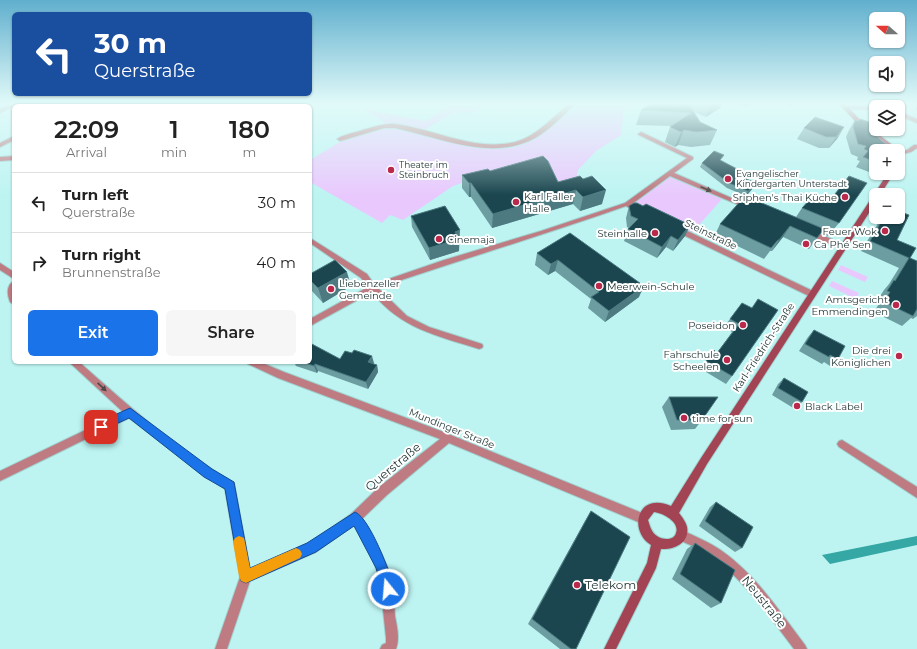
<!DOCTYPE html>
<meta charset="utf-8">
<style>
body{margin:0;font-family:Montserrat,sans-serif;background:#f6f6f6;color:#222;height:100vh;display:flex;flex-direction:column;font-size:15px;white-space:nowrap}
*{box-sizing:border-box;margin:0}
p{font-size:13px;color:#767676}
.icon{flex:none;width:22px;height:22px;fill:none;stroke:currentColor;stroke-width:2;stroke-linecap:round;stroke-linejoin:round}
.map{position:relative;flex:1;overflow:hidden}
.sheet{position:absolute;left:12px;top:104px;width:300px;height:260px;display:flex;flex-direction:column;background:#fff;border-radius:6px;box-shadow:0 1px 3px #0004}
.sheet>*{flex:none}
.guide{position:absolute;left:12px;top:12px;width:300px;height:84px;border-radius:6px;box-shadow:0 1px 3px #0004;background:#1a4fa0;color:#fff;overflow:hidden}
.needle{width:26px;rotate:291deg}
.tools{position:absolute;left:869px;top:12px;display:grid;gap:8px}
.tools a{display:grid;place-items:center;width:36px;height:36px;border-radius:6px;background:#fff;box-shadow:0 1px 3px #0004;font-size:20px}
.pin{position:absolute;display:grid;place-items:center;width:34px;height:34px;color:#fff;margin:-17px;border-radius:8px;box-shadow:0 2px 6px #0006}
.me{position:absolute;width:44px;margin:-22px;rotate:343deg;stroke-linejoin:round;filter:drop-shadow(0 0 3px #0008)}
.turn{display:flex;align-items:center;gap:14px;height:84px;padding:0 16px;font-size:18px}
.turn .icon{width:52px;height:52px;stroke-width:2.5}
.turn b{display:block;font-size:28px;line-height:34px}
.eta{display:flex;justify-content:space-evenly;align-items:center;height:68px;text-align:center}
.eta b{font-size:24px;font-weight:600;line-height:28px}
.button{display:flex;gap:8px;margin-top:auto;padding:8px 16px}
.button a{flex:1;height:46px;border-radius:6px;background:#1a73e8;color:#fff;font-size:16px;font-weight:600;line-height:46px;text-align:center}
.button a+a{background:#f6f6f6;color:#222}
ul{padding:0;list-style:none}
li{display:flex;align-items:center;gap:12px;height:60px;padding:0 16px;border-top:1px solid #e0e0e0}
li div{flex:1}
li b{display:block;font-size:15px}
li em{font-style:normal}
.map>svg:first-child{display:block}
</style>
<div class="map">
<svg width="917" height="649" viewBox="0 0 917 649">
<rect width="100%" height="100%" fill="#bdf4f2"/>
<path fill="#e9c9fd" d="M446,104H486L475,112L453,113L429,127L421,134C457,143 503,161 537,137C551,127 562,114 577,104H638L624,110L621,135L596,151L578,170L575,187L473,179L453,186L403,220L390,215L382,223L310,182V160L343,140L382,129L384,122L363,109L426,121L446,108Z
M670,177L722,199L692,233L633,204Z
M841,265L868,277L865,282L838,270Z
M832,281L859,293L856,299L829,286Z"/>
<path fill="#35a7a5" d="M917,536V545L830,564L822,555Z"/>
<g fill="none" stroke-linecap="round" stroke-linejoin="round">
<defs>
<path id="street" d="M11,104H18L0,113V109Z
M75,104H82L79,106H72Z
M171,104H177L175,106H168Z
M263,104H269L267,106H261Z
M569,104H575C563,116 549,130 535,138C492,162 439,137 395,128H384L340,141L337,139C343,135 353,133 360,131C371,128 383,123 395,124C435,129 474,152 515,142C537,136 552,118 569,104Z
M846,106H876L878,107H876V110L844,109L843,108Z
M898,111L917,119V123L898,115Z
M641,132L693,157V159L674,173L750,206V208H746L670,176L632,204L642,209V213H638L626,206C544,235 460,260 378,288L407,316L429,327L482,344L483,346L482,348L479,349C438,336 399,328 372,292L310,326V319L368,287L361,278L310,243V238L367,274L374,284L444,260L541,231L625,203L687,158L639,135L638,134Z
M14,136V140L0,147V143Z
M914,145H917V148L911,152L898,155V153L907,150Z
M14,156V160L0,161V157Z
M675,227H679L815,292L816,294L812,297L809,296L675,231Z
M807,230H811L845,245L847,247L843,249H841L807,234L806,232Z
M0,263L14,272V279L0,270Z
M14,281V305L10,302C7,295 6,285 14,281Z
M69,362H79C128,405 177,450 234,483L250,569L308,544L351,514L379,487L440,439L278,378L248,364L247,362H260L284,372L441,431L647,515L648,519L647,523L643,524L449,443L387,495L362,519C375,541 390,565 394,591C395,599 394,608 395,616C397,627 400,638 396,649H380L382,645L386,643V638L383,610V591L380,579L371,555L354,525L316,552L250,581L227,649H215L240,577L225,489L205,476L129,418L0,481V471L123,412Z
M842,440L917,487V498L839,447L837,444L839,441Z
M681,530C695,536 709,542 722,551C756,575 780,612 805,645L807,649H794C770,617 747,584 715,559C703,550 690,545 677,539L676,535L677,531Z"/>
<path id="secondary" d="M839,104H845L862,122L899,150L903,154L900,160L898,161V151H893L858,124Z
M888,173H894L880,195H876V202L707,464L679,513C682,517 686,522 687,527C690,543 674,550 661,549L656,568L616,649H604L647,563L651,545C628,531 637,491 671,506L701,458ZM654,512C663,513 680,522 676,533C674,541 662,540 657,536C651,532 650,526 648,520Z"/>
</defs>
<use href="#street" stroke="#a0d1cf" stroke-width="2"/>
<use href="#secondary" stroke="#a0d1cf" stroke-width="2"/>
<use href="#street" fill="#be7b82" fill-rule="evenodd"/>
<use href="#secondary" fill="#a24453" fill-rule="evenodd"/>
</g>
<path fill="#6c9da0" d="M651,104H722L720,108L706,117L694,112L700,122L717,130L710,145L691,147L678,145L675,147L665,142L670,127L672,126L636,125L641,110Z
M737,104H752L746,107Z
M784,104H794L791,106Z
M917,106V110L915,109Z
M855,120L874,131L876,151V171L874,174L856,167L860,161L857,160L858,157L851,154L846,137L849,130Z
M844,127L837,139L829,148H819L797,139L804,128Z
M722,160L721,161L747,179L756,183L754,187L746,196L727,188L700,167L702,163Z
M490,171L558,182L580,176L602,204L580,211L573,204L492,228L471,197H469L462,188V175Z
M629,206H643L690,225L685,236L673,251L666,247L657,258L624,241L628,229L629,228L627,227L626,218Z
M802,208L839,223L828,236L821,233L809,249L783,237L772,251H770L764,259L715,235L720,224L796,217Z
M411,216L460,241H459V251L430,260L412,227Z
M882,217H898L897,240L910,258L917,261V316L913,319L911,318L902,326L874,312L880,302L877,301L884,290L889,284L899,268L861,251Z
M570,233L639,297L605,322L588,308L591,299L555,271L548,275L535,265L537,253Z
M310,274L351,286L323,303L312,291L310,286Z
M742,303L732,376L726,384L701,369L714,350L717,353L732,332L724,327Z
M814,330L838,359L830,366L824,362L822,364L799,351L808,337Z
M340,359L374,363L373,364L377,365L378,372L368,389L318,371L317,373L296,366L294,362H310Z
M784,378L802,402L795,409L772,395L778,384Z
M669,397L702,420L695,429L671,430L662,407Z
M716,502L742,548L735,552L699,526L710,507Z
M591,511L576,649H560L528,624L585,521Z
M695,543L721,603L711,608L672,579L687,549Z"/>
<path fill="#4c7a80" d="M711,104H722L720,108L706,117Z
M748,104H752L746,107Z
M844,127L837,139L829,148L836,137Z
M684,130L678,145L675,147L681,132Z
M469,183H471V197H469Z
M756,183L754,187L746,196L748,191Z
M576,190L573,204L492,228L493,214Z
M606,190L602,204L580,211L583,197Z
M690,225L685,236L673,251L678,240Z
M790,226L783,237L772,251L779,240Z
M460,230L459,251L430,260L429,248L455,232Z
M671,236L666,247L657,258L662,247Z
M558,260L555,271L548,275L551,264Z
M347,272L351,286L323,303L318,288Z
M644,286L639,297L605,322L609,311Z
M372,356L374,363L370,369L368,362Z
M315,364L318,371L317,373L314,366Z
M377,365L378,372L368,389L366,382Z"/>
<path fill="#1b464f" stroke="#4c7a80" d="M651,104H689L700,122L717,130L697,132L684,130L681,132L670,127L691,113L641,110Z
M815,117L844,127L836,137H826L804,128Z
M860,119L876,124L874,131H875L876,135L883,142L893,148L891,151H876V162L863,157L868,151L864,149L866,146L858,144L853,127L855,120L858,121Z
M714,151L724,155L720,160L739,170L737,172L748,177L746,179L756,183L748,191L729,183L702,163Z
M543,156L548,161L558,182L580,176L583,179L592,176L606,190L583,197L576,190L493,214L471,183H469L462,175L488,169L490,171Z
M849,176L867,183L839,223L802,208L812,197L828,203Z
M745,196L824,229L817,238L790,226L779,240H778L771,248L720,224Z
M634,203H637L643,206L646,204L690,225L678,240L671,236L662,247L628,229L638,219L631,216L629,206Z
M445,206L460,230L455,232L459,239L429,248L411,216Z
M898,211L909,215L897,240L916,248L910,258L917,261V309L913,316L884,302L890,292L887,291L894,280L895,281L909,258L870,241L884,217H898Z
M570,233L644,286L609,311L591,297L599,292L558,260L551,264L537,253Z
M335,260L347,272L318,288L310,280V274Z
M758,299L778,310L732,376L706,361L714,350L717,353L739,324L730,319L742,303L752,308Z
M814,330L845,346L838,359L830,355L829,357L805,344Z
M310,343L340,359L345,351L352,353L354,350L372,356L368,362L377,365L366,382L315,364L314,366L302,362H310Z
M784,378L808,392L802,402L778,388Z
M669,397H718L702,420H677Z
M716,502L753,527L742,548L705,521Z
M591,511L630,537L576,649H571L532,619Z
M695,543L735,570L721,603L680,574Z"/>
<defs><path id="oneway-solid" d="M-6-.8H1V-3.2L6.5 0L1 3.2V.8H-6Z"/></defs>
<g fill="#4d494a">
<use href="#oneway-solid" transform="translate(706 189) rotate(23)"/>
<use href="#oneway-solid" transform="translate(102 387) rotate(43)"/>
</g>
<linearGradient id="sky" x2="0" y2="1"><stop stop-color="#60afcd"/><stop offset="0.53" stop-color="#e1faf9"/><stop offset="1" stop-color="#e1faf9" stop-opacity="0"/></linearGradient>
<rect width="917" height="195" fill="url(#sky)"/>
<path fill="#1a73e8" stroke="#114b97" d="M130,408L212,469L234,482L250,568L307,543L355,512C370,518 390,573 395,589L393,594L388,595L384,594L376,568L354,526L316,552L246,583L241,581L225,489L204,477L129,418L101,431L97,430L96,427L97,423Z"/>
<path fill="#f59e0b" d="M239,536L244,538L250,568L296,548L300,550L302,554L300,558L246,583L241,581L239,576L233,542L235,538Z"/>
<g fill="#ba294c" stroke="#fff" stroke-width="1.5">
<circle cx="391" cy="170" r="4"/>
<circle cx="728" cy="179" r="4"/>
<circle cx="845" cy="197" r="4"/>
<circle cx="516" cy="202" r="4"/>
<circle cx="885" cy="231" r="4"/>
<circle cx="655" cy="233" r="4"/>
<circle cx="439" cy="239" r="4"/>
<circle cx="806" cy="244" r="4"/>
<circle cx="599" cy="286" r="4"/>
<circle cx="331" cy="289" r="4"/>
<circle cx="896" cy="305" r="4"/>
<circle cx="743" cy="325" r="4"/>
<circle cx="899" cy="356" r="4"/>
<circle cx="727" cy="360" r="4"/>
<circle cx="797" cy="406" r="4"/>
<circle cx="684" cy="418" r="4"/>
<circle cx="577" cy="585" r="4"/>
</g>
<g text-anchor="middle" stroke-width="4" stroke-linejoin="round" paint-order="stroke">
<g font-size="9" fill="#1d3332" stroke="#fff" text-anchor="start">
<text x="399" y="168">Theater im<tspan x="399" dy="10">Steinbruch</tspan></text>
<text x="736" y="177">Evangelischer<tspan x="736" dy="10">Kindergarten Unterstadt</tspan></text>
</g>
<g font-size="10" fill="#1d3332" stroke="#fff" text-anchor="start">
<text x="524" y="200">Karl Faller<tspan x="524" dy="12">Halle</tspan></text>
<text x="837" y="201" text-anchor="end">Sriphen's Thai Küche</text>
<text x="877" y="235" text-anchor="end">Feuer Wok</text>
<text x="647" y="237" text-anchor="end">Steinhalle</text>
<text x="447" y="243">Cinemaja</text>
<text x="814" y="248">Ca Phé Sen</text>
<text x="339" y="287">Liebenzeller<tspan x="339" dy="12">Gemeinde</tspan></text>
<text x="607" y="290">Meerwein-Schule</text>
<text x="888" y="303" text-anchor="end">Amtsgericht<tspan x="888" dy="12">Emmendingen</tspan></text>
<text x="735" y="329" text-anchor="end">Poseidon</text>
<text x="891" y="354" text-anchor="end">Die drei<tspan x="891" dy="12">Königlichen</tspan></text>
<text x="719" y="358" text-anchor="end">Fahrschule<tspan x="719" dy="12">Scheelen</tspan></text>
<text x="805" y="410">Black Label</text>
<text x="692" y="422">time for sun</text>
</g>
<g font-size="10" fill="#1d3332" stroke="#fff">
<text transform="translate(711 234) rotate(26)" y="4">Steinstraße</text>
<text transform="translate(763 347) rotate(-57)" y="4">Karl-Friedrich-Straße</text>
<text transform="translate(452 428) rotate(22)" y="4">Mundinger Straße</text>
</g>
<g font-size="12" fill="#1d3332" stroke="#fff">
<text transform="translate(393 467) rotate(-40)" y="4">Querstraße</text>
<text transform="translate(764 602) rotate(51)" y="4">Neustraße</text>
</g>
<g font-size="12" fill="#1d3332" stroke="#fff" text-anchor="start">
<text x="585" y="589">Telekom</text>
</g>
</g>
</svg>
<div class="tools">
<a><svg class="needle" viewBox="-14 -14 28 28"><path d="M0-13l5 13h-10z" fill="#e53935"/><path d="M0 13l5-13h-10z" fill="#767676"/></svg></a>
<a><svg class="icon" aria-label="sound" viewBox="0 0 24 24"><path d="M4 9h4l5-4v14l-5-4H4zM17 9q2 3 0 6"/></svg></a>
<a><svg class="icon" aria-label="layers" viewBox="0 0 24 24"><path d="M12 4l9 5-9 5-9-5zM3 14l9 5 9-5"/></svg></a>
<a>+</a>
<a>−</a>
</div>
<div class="pin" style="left:101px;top:427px;background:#d93025"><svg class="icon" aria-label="arrive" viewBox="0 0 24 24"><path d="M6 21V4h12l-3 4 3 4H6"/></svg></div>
<svg class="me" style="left:388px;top:589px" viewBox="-20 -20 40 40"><circle r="17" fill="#1a73e8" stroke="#fff" stroke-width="3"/><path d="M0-11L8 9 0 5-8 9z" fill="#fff"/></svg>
<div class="guide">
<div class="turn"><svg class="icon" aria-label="left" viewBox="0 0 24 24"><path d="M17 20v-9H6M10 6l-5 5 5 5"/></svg><div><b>30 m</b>Querstraße</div></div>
</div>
<section class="sheet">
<div class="eta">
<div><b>22:09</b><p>Arrival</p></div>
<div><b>1</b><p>min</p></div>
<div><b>180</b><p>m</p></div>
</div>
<ul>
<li><svg class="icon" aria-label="left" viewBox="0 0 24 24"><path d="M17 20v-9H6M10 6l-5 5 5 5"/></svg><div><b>Turn left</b><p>Querstraße</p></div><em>30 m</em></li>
<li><svg class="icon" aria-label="right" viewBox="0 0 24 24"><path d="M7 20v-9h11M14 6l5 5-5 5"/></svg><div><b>Turn right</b><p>Brunnenstraße</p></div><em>40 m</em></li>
</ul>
<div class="button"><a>Exit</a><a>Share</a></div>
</section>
</div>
